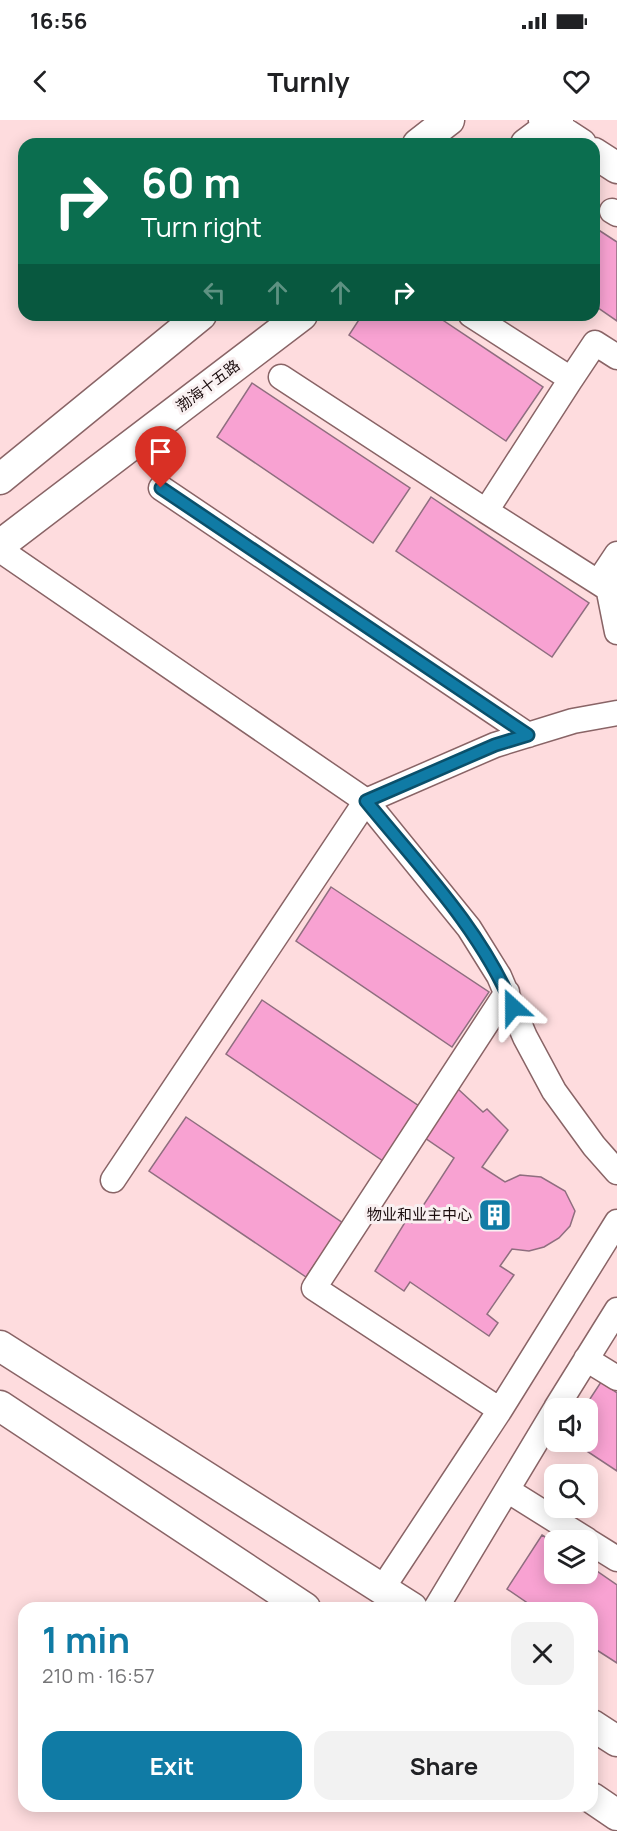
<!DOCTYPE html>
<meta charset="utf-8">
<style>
body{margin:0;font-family:Manrope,"Noto Sans SC",sans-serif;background:#f2f2f2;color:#202124;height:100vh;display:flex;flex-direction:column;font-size:22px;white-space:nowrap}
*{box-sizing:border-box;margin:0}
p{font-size:20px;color:#757577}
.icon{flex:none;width:33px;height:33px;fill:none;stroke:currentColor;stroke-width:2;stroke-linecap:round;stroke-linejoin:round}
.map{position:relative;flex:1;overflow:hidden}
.sheet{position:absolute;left:18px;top:1482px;width:580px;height:210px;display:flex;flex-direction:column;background:#fff;border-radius:18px;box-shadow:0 3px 15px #0003}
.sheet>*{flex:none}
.banner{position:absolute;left:18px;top:18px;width:582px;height:183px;border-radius:18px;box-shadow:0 3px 15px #0003;background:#0b6e4f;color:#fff;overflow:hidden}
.fabs{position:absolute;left:544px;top:1278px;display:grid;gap:12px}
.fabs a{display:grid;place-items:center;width:54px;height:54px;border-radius:12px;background:#fff;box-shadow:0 3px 15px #0003;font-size:30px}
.pin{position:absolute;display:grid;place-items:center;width:51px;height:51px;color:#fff;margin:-62px -26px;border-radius:50% 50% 50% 0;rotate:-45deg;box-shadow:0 0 6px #0007}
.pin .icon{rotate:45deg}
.me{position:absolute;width:66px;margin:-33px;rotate:336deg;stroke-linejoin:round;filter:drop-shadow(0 0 4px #0008)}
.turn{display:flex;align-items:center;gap:21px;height:126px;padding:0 24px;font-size:27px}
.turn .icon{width:78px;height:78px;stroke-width:2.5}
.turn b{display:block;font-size:42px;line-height:51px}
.lanes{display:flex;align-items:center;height:57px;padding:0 24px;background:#0003;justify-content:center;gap:30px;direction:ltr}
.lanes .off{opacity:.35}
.round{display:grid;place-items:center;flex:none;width:63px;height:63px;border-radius:18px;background:#f2f2f2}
.overview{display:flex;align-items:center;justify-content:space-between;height:102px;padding:0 24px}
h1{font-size:36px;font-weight:700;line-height:45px;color:#107ba5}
.cta{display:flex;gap:12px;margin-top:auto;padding:12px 24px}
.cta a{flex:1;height:69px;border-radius:18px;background:#107ba5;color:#fff;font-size:24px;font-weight:700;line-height:69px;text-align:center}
.cta a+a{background:#f2f2f2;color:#202124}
.status{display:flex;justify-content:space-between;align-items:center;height:42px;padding:0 30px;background:#fff;direction:ltr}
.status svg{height:16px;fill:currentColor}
header{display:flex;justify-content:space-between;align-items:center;height:78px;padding:0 24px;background:#fff;font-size:27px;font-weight:700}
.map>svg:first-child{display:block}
</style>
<div class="status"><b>16:56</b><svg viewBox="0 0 49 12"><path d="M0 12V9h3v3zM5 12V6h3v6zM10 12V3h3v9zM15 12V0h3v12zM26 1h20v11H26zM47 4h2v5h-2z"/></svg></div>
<header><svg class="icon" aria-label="back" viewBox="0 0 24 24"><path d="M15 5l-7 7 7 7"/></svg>Turnly<svg class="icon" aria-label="heart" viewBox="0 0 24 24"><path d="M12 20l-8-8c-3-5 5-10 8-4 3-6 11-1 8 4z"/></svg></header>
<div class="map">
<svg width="617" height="1711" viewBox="0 0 617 1711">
<rect width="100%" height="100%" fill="#fedcde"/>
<path fill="#f8a2d2" stroke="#8f6e7f" stroke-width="1.5" d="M594,107L617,122V201L594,185Z
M362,195H435L543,267L506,321L349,215Z
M252,263L410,368L373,423L217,317Z
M431,377L589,483L552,537L396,431Z
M331,767L489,872L452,927L296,821Z
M262,880L419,986L383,1041L226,934Z
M458,969L483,992L487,989L508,1010L482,1047L505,1062L520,1055L541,1057L565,1071L575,1091L570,1106L559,1118L544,1127L529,1131L512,1129L500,1146L514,1155L487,1194L498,1203L489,1216L410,1162L404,1171L375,1151L407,1099L412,1103L454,1038L425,1018Z
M186,997L343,1103L306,1157L149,1051Z
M601,1262L617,1273V1351L573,1322H588V1288H584Z
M542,1415L555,1423V1454H588V1445L617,1465V1543L592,1527V1488H535L507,1469Z"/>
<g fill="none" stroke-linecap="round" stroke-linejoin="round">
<defs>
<path id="minor" d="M612,91L617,94
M281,257L486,391L571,259L471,195
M571,259L595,223L617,237
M161,368L528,615
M486,391L607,468
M0,430L366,681L469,808L499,856L525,917L554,971L594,1026L617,1052
M617,434L605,452L617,512
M113,1060L366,681L495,625L573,601L617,593
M586,1239L617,1258
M556,1288L617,1190
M500,1290L314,1168L507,872
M507,1370L587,1420
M588,1421L617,1439
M382,1469L500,1290L617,1102
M436,1488L555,1290"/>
<path id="tertiary" d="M544,0L581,24
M418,24L449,0
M526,24L558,0
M594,33L617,48
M0,359L201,195
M0,425L302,195
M0,1226L412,1488
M0,1286L305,1488
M592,1605L617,1621
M592,1678L617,1695"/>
</defs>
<use href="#minor" stroke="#896466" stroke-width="27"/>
<use href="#tertiary" stroke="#896466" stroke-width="33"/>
<use href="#minor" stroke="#fff" stroke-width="24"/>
<use href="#tertiary" stroke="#fff" stroke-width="30"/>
</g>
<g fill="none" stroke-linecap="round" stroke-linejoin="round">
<defs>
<path id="route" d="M161,368L528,615L495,625L366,681C419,746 480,808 513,887"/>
</defs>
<use href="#route" stroke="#0a506b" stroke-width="15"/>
<use href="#route" stroke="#107ba5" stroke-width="10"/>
</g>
<defs>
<symbol id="building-square" viewBox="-11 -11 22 22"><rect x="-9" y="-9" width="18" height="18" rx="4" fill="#107ba5" stroke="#f9f0f1"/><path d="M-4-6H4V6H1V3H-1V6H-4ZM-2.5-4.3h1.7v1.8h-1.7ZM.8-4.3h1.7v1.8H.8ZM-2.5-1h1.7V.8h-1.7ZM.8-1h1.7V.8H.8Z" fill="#fff"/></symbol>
</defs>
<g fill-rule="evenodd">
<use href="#building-square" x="476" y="1076" width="38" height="38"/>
</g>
<g text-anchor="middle" stroke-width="6" stroke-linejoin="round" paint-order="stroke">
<g font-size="15" fill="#1c0e0f" stroke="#f9f0f1">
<text transform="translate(208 266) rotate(-37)" y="5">渤海十五路</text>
</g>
<g font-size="15" fill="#1c0e0f" stroke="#f9f0f1" text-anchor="end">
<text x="472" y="1100">物业和业主中心</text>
</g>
</g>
</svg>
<div class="fabs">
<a><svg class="icon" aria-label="sound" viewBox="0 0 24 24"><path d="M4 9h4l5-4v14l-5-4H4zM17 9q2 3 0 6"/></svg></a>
<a><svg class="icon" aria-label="search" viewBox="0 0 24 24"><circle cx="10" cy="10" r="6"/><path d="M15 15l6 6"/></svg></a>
<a><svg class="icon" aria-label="layers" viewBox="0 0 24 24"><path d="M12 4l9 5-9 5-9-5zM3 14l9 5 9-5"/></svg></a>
</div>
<div class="pin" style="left:161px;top:368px;background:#d93025"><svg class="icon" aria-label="arrive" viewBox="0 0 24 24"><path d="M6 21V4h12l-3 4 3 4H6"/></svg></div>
<svg class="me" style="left:513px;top:887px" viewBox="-20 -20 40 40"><path d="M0-17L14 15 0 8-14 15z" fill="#107ba5" stroke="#fff" stroke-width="4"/></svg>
<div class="banner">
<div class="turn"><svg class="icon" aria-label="right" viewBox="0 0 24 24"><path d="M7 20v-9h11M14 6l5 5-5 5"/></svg><div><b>60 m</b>Turn right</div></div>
<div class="lanes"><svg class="icon off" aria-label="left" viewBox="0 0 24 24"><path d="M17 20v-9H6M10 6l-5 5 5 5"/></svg><svg class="icon off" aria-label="ahead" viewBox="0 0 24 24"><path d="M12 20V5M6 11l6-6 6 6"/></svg><svg class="icon off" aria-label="ahead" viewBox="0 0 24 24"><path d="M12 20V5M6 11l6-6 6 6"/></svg><svg class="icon" aria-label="right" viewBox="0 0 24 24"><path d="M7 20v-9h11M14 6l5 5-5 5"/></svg></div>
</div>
<section class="sheet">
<div class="overview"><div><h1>1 min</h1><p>210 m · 16:57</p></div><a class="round"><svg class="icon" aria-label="close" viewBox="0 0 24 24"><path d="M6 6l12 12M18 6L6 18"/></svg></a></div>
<div class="cta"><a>Exit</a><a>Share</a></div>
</section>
</div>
